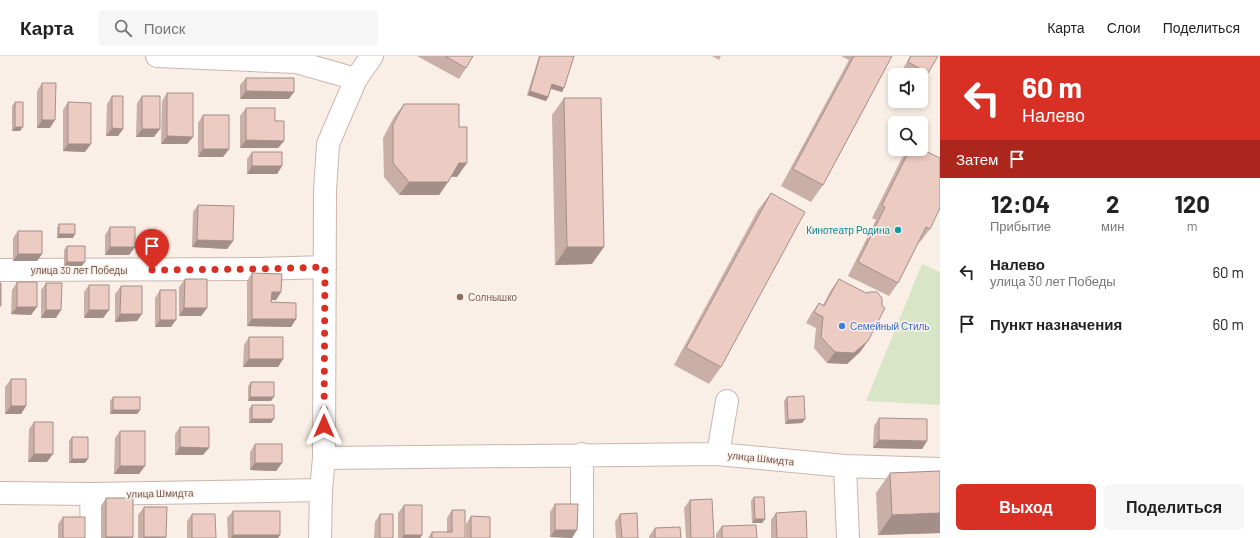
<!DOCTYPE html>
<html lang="ru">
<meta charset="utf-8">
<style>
body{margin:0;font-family:Barlow,sans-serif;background:#f6f6f6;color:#222;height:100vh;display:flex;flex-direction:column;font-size:15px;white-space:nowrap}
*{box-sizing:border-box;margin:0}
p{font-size:13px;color:#767676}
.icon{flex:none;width:22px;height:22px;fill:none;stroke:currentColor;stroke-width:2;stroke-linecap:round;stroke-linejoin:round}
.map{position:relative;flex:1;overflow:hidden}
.panel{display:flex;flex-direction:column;background:#fff;width:320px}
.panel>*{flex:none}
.guide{background:#d93025;color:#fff;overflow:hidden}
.controls{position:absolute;left:888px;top:12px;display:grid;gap:8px}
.controls a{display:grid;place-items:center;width:40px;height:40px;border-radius:6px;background:#fff;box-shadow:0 2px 6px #0003;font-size:20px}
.pin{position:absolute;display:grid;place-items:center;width:34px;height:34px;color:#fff;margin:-41px -17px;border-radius:50% 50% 50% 0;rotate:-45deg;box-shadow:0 0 4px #0007}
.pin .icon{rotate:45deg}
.me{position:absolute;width:44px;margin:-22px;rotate:0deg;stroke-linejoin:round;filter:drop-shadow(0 0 3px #0008)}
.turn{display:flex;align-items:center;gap:14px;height:84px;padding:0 16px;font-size:18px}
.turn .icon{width:52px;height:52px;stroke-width:2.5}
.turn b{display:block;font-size:28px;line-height:34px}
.then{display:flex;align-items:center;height:38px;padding:0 16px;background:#0003;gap:8px;font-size:15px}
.eta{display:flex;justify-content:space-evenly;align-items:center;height:68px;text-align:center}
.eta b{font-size:24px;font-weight:700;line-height:28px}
.cta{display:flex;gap:8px;margin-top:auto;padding:8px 16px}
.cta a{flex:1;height:46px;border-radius:6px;background:#d93025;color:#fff;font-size:16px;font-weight:700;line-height:46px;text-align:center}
.cta a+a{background:#f6f6f6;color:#222}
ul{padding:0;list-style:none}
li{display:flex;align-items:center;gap:12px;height:52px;padding:0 16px}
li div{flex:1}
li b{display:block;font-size:15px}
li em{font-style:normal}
header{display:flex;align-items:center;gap:24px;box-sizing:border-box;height:56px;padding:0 20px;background:#fff;border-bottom:1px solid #e0e0e0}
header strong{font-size:19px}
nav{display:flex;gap:22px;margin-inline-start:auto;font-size:14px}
.search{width:280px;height:36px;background:#f6f6f6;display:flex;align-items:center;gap:10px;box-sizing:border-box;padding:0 14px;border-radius:6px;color:#767676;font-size:15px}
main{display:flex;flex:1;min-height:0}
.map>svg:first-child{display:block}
</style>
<header>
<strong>Карта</strong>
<div class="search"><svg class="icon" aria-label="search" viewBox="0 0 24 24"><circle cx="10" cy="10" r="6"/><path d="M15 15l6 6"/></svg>Поиск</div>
<nav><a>Карта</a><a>Слои</a><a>Поделиться</a></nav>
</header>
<main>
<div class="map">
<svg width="940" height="482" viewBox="0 0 940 482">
<rect width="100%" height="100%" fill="#f9efe6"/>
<path fill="#d8e5c7" d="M922,208L940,216V349L866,345Z"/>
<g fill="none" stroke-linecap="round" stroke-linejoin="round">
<defs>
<path id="minor" d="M157,0L296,6L356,23
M0,214L259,213L325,211
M718,398L727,345
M324,402L718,398L845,410L940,413
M845,410L848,482
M0,437L91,438L321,434
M91,438L92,482
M320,482L321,434L324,402L325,135L328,88L356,23L372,0
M582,482V398"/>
</defs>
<use href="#minor" stroke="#c9b6ae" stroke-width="24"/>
<use href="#minor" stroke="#fff" stroke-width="22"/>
</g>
<path fill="#caafa7" d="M417,0H473L466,12L459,23Z
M539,0H574L562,36L551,33L548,41L546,45L527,39Z
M712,0H721L719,4Z
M841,0H892L823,129L811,146L781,130L849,4Z
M910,0H938L928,17L923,25L921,24V19H912L903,13Z
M246,22L289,43H240V29Z
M42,27L50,72H37V35Z
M167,37L193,81L187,88H161L162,45Z
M112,40L123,73L118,80H106L107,48Z
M142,40L154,81H136L137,47Z
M564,42L592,208L555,209L552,59Z
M15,46L20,75H12V50Z
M68,46L85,96L63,95V54Z
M404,48L457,121H451L439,139H399L384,121L383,82L394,61Z
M246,52L275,65L284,85L278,92H240V60Z
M203,59L229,93L223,101H198V67Z
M909,93H921L930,173L920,186H919L898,227L889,240L848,220L876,164L872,162L902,102Z
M252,96L282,110L277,118H247V103Z
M771,137L721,311L709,328L674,309L758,154Z
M198,149L233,185L227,193L192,191L193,156Z
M59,168L73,182H57V172Z
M110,171L135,191L129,199H105V179Z
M18,175L42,198L37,205H13V182Z
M67,190L82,210H64V194Z
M252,217L281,236L276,244H272L271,246L296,263L291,271L247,270V225Z
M185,223L207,252L201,260H179V231Z
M839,223L860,296L847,308L827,307L814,292L816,272L806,267L811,258L819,247L823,249L831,234Z
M17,226L31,259L11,258L12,234Z
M46,227L56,262H41V234Z
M89,229L109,254L103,262H84V236Z
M121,230L137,265L115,266V238Z
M160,234L171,271H155V242Z
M249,281L283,303L278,311H243L244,289Z
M11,323L26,350L21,358H5V331Z
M251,326L271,345H248V330Z
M113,341L140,354L137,358H110V345Z
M787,341L805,363L802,367L785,368L784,345Z
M252,349L271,367H249V353Z
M879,362L927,385L922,393L873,392L874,370Z
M34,366L47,406H28L29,373Z
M180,371L203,399H175V378Z
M120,375L139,418H114L115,382Z
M72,381L85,407H69V385Z
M255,388L282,407L276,415L250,414V396Z
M940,415V477L878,479L876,437L890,417Z
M754,441L765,463L762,467H752L751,445Z
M106,442L133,481L132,482H101V450Z
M690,444L714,482H686L684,452Z
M555,448L572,482L550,481V456Z
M404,449L422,479L420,482H398V457Z
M144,451L165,482H138V459Z
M452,454L465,482H428L432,476H447V462Z
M233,455L278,482H228L227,462Z
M776,457L807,482H771V464Z
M192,458L216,482H187V465Z
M380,458L393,482H374L375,466Z
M620,458L638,482H616L615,466Z
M471,460L490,482H466V468Z
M63,461L85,482H58V468Z
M722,470L757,482H716V478Z
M655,472L681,482H649V480Z"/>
<path fill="#a48e88" d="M552,28L564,32L562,36L549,32Z
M246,35L294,36L289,43H240Z
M530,35L548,41L546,45L527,39Z
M42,64H55L50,72H37Z
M15,71H23L20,75H12Z
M112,72L123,73L118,80H106Z
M142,73H160L154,81H136Z
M167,80L193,81L187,88H161Z
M246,84L284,85L278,92H240Z
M68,88H91L85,96L63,95Z
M203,93H229L223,101H198Z
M459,107H467L457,121L449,120Z
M252,110H282L277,118H247Z
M409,126H448L439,139H399Z
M59,178H75L73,182H57Z
M197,184L233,185L227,193L192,191Z
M110,191H135L129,199H105Z
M567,191H604L592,208L555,209Z
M18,198H42L37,205H13Z
M67,206H85L82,210H64Z
M272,236H281L276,244H266Z
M17,251H37L31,259L11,258Z
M184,252H207L201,260H179Z
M46,254H61L56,262H41Z
M89,254H109L103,262H84Z
M120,258H142L137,265L115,266Z
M252,263H296L291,271L247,270Z
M160,264H176L171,271H155Z
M868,285L860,296L847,308L827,307L835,296Z
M249,303H283L278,311H243Z
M250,341H274L271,345H248Z
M11,350H26L21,358H5Z
M113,354H140L137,358H110Z
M252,363H274L271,367H249Z
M805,363L802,367L785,368L788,364Z
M879,384L927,385L922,393L873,392Z
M180,391L209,392L203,399H175Z
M34,398H53L47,406H28Z
M72,403H88L85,407H69Z
M255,407H282L276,415L250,414Z
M120,410H145L139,418H114Z
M940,457V477L878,479L892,459Z
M755,463H765L762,467H752Z
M555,474H577L572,482L550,481Z
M233,479H280L278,482H231Z
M404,479H422L420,482H402Z
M106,481H133L132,482H105Z
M144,481H166L165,482H143Z"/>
<path fill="#ebcbc2" stroke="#a48e88" d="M445,0H473L466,12Z
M540,0H574L564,32L552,28L548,41L530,35Z
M854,0H892L823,129L793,113Z
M911,0H938L928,17L908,6Z
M246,22H294V36L246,35Z
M42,27H56L55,64H42Z
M167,37H193V81L167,80Z
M112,40H123V73L112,72Z
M142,40H160V73H142Z
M564,42H601L604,191H567Z
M15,46H23V71H15Z
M68,46L91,47V88H68Z
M404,48H459V71H467V107H459L448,126H409L393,107V69Z
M246,52H275V65H284V85L246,84Z
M203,59H229V93H203Z
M910,93H921L940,102V152L930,173L926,171L898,227L858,206L885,151L882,149Z
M252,96H282V110H252Z
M771,137L805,156L721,311L686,292Z
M198,149L234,150L233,185L197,184Z
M59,168H75V178H59Z
M110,171H135V191H110Z
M18,175H42V198H18Z
M67,190H85V206H67Z
M252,217L282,218L281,236H272L271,246L296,247V263H252Z
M185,223H207V252H184Z
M839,223L866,237L870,236H877L882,242V250L885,252L868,285L854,297L835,296L821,281L823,261L814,256L819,247L824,250Z
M17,226H37V251H17Z
M0,227H1V250H0Z
M46,227H62L61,254H46Z
M89,229H109V254H89Z
M121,230H142V258H120Z
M160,234H176V264H160Z
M249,281H283V303H249Z
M11,323H26V350H11Z
M251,326H274V341H250Z
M804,340L805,363L788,364L787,341Z
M113,341H140V354H113Z
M252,349H274V363H252Z
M879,362L927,363V385L879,384Z
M34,366H53V398H34Z
M180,371H209V392L180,391Z
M120,375H145V410H120Z
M72,381H88V403H72Z
M255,388H282V407H255Z
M940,415V457L892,459L890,417Z
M754,441H764L765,463H755Z
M106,442H133V481H106Z
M712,443L714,482H691L690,444Z
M555,448H578L577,474H555Z
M404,449H422V479H404Z
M144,451H167L166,481H144Z
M452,454H465V482H432V476H452Z
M233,455H280V479H233Z
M806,455L807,482H777L776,457Z
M637,457L638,482H622L620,458Z
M192,458H215L216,482H192Z
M380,458H393V482H380Z
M471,460L490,461V482H471Z
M63,461H85V482H63Z
M756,469L757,482H722V470Z
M680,471L681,482H655V472Z"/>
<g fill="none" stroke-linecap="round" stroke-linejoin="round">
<path stroke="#d93025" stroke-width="7" stroke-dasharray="0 12.6" d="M152,214L259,213L325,211L324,370"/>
</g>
<circle fill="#0f9aa8" stroke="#fdf3ec" stroke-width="1.5" cx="898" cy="174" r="4"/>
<circle fill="#8d6e63" stroke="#fdf3ec" stroke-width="1.5" cx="460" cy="241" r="4"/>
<circle fill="#3f7fe0" stroke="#fdf3ec" stroke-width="1.5" cx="842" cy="270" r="4"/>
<g text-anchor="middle" stroke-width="3" stroke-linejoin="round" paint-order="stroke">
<g font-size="10" fill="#0d838f" stroke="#fdf3ec" text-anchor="end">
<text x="890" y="178">Кинотеатр Родина</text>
</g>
<g font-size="10" fill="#6f554e" stroke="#fdf3ec">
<text x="79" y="218">улица 30 лет Победы</text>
<text transform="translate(761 402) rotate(6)" y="4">улица Шмидта</text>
<text transform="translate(160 437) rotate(-1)" y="4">улица Шмидта</text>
</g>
<g font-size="10" fill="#785e54" stroke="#fdf3ec" text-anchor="start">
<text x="468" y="245">Солнышко</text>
</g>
<g font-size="10" fill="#366cbe" stroke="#fdf3ec" text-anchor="start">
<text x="850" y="274">Семейный Стиль</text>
</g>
</g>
</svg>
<div class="controls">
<a><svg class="icon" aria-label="sound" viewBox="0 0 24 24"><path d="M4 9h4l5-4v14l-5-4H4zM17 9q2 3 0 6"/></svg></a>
<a><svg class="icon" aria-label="search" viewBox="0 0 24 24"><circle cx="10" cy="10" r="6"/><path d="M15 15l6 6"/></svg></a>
</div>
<div class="pin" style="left:152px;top:214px;background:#d93025"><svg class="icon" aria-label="arrive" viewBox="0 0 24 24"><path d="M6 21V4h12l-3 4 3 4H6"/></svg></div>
<svg class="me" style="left:324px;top:370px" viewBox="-20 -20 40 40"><path d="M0-17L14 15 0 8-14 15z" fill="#d93025" stroke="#fff" stroke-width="4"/></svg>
</div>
<section class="panel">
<div class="guide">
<div class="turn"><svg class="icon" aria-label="left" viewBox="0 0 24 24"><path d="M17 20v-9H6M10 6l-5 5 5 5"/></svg><div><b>60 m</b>Налево</div></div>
<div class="then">Затем<svg class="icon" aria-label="arrive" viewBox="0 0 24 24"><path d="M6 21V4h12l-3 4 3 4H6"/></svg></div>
</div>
<div class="eta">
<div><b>12:04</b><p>Прибытие</p></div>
<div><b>2</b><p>мин</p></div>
<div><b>120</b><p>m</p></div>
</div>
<ul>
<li><svg class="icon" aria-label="left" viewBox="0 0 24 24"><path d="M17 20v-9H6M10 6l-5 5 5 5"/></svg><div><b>Налево</b><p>улица 30 лет Победы</p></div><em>60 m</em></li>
<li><svg class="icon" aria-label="arrive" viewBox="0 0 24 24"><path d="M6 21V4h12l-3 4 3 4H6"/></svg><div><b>Пункт назначения</b></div><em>60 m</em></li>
</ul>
<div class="cta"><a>Выход</a><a>Поделиться</a></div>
</section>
</main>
